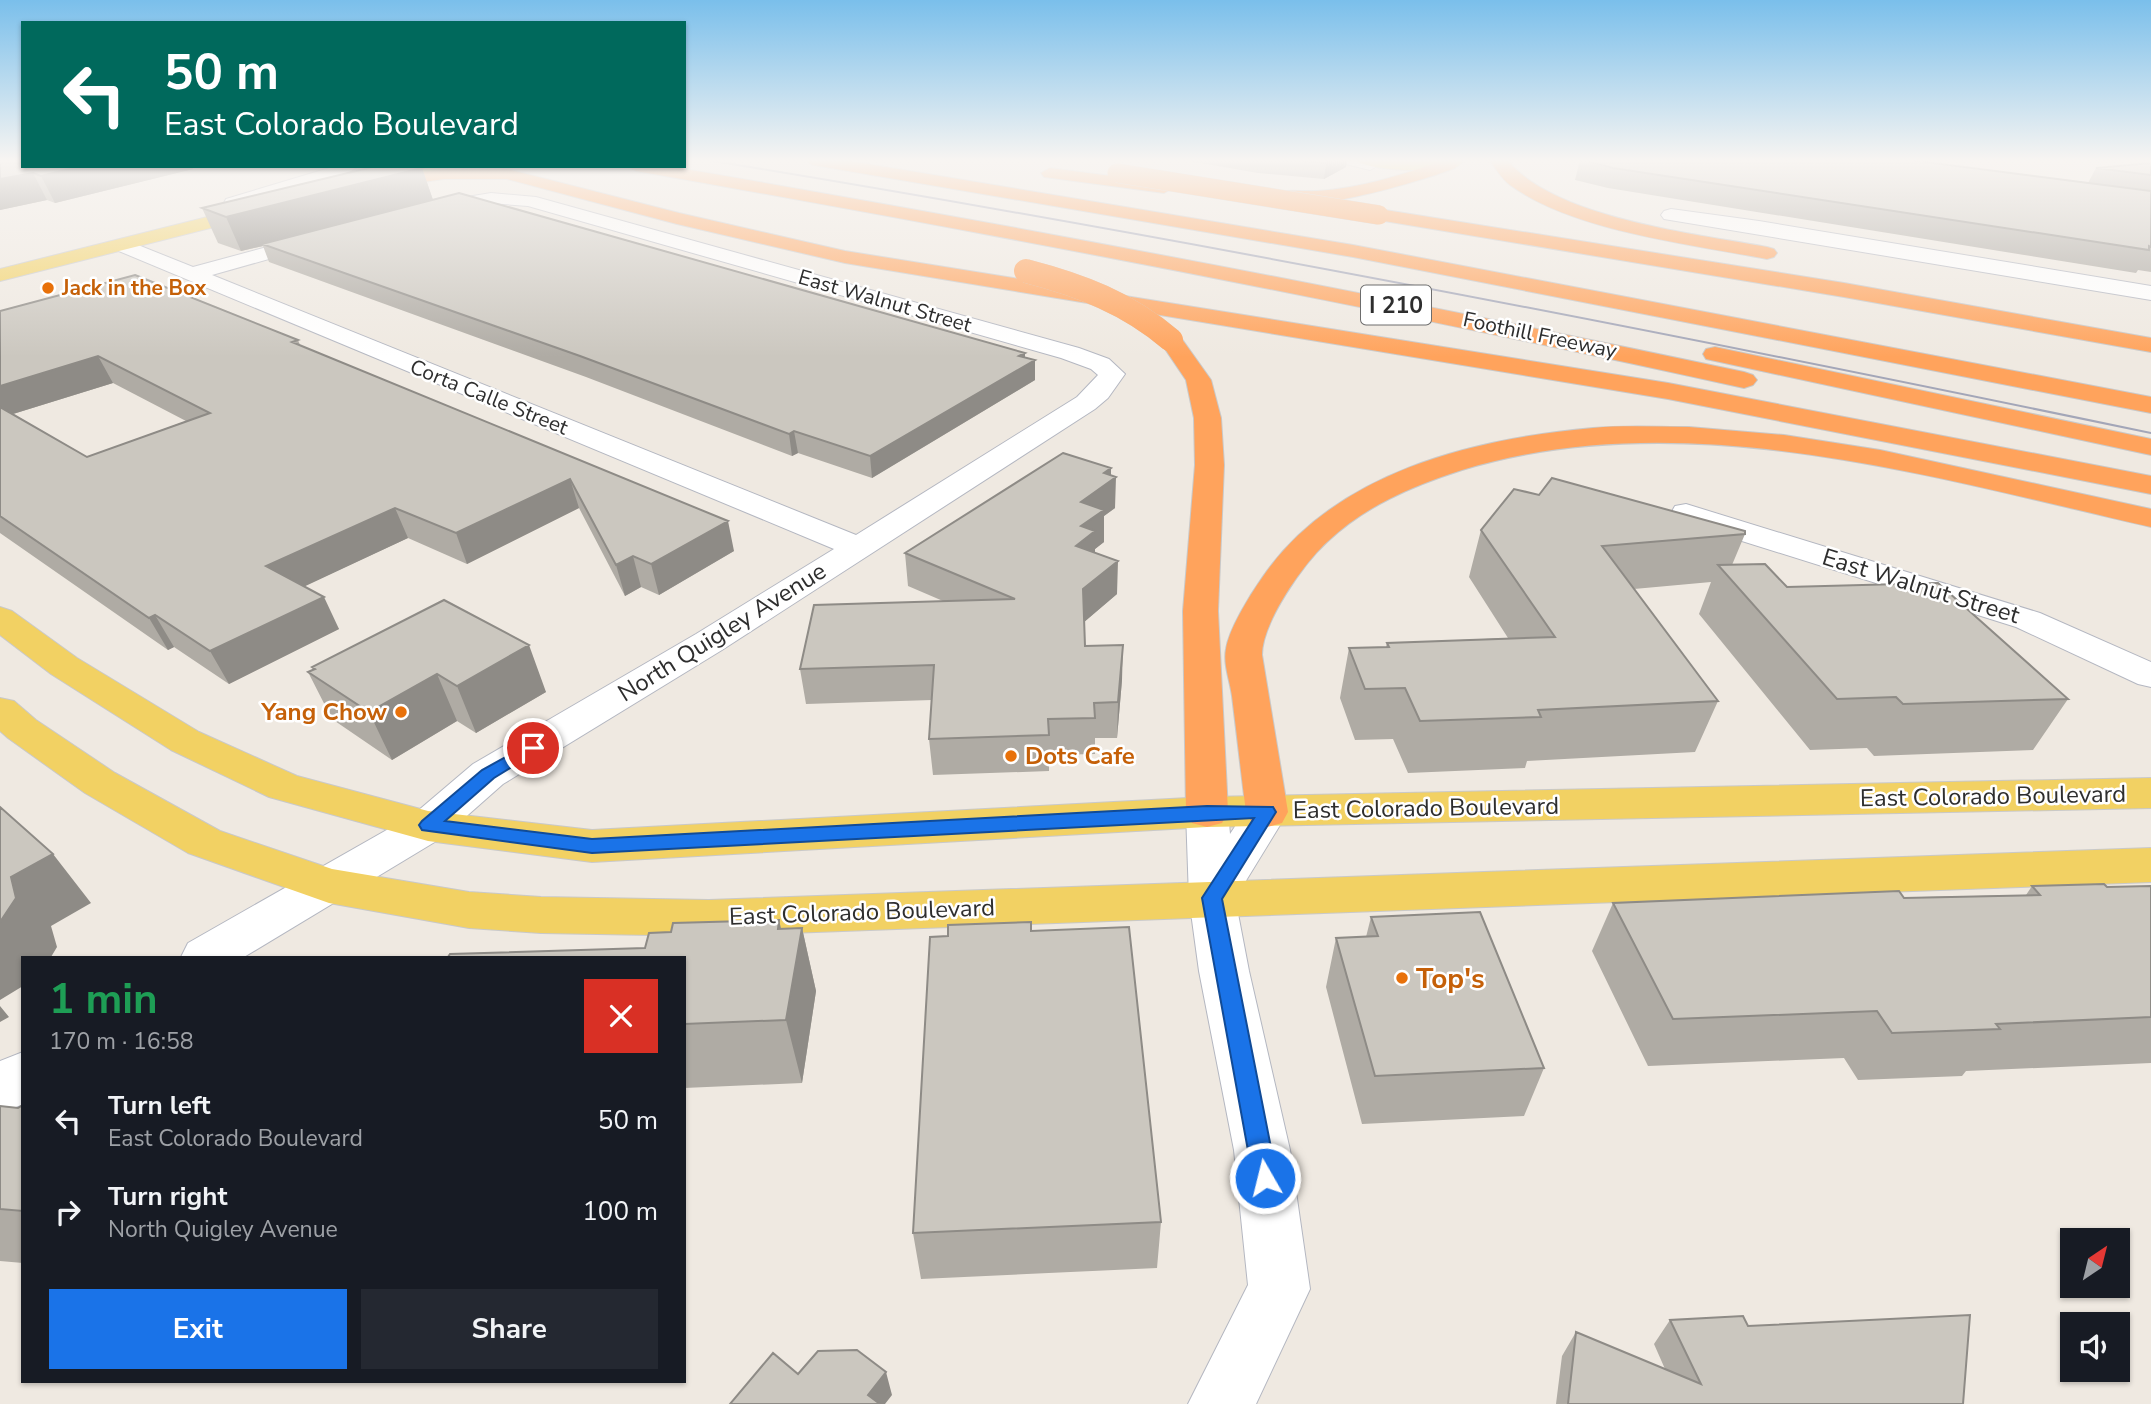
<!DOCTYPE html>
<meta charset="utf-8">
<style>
body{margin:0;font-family:"Nunito Sans",sans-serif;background:#242831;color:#f1f3f6;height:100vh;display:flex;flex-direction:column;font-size:26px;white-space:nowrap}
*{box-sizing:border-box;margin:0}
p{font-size:23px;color:#9ea1a6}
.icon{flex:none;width:38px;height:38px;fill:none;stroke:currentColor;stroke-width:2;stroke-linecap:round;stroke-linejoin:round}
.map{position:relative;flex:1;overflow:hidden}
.panel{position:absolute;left:21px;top:956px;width:665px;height:427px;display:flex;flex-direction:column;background:#171b24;border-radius:0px;box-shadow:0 2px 5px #0004}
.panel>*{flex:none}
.top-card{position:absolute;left:21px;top:21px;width:665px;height:147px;border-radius:0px;box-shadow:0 2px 5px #0004;background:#00695c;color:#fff;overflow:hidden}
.needle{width:46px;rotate:35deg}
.controls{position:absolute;left:2060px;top:1228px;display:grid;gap:14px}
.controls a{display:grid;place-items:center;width:70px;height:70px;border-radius:0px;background:#171b24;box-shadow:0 2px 5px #0004;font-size:35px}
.pin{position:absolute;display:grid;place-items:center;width:60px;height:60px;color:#fff;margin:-30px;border:4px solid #fff;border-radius:50%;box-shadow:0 2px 7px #0007}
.me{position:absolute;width:77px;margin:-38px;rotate:352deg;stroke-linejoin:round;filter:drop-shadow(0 0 5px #0008)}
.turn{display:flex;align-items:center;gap:24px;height:147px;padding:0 28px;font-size:32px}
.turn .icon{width:91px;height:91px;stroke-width:2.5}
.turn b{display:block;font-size:49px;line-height:60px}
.round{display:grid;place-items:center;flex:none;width:74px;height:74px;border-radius:0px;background:#242831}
.head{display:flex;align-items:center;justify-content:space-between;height:119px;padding:0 28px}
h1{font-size:42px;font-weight:700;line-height:52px;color:#1e9e55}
.action{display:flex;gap:14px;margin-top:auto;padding:14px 28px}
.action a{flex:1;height:80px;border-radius:0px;background:#1a73e8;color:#fff;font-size:28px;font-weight:700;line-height:80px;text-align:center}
.action a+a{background:#242831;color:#f1f3f6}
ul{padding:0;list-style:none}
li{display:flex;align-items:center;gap:21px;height:91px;padding:0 28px}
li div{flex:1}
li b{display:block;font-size:26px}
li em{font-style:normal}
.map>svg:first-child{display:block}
</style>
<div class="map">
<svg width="2151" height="1404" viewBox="0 0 2151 1404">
<rect width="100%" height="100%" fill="#efe9e1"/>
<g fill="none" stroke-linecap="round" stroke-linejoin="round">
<defs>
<path id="minor" d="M1344,160H1371L1379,165L1370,170L1346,164Z
M491,193L536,197L1079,348L1109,359L1125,374L1108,398L1095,409L722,650L503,784L443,837L244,957H181L188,943L413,815L473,764L696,634L834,549L114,249L111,245L114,241H128L193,267L315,234L322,236L325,240L322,244L212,275L856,535L1077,397L1098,375L1091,369L1061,358L528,206L491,203L431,215L422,209L431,203Z
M1671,209L1759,221L2151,286V300L1664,219L1661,215L1664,211Z
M1686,504L2040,613L2151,662V687L2138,684L2016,627L1675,520L1671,513L1675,506Z
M1212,880L1228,886L1235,898L1249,971L1290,1150L1310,1289L1256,1404H1188L1248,1285L1234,1150L1199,971L1189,898L1196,886Z
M23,1052V1104L0,1114V1061Z"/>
<path id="tertiary" d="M1207,797L1222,801L1228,812L1230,834L1252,801L1267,797L1282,801L1288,812L1228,910L1212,916L1196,910L1189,898L1186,812L1192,801Z"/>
<path id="secondary" d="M336,166H359L337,179L240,207L233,209L224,203L226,199Z"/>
<path id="primary" d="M1356,160H1464C1460,165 1457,168 1450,169C1433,172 1367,171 1356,160Z
M413,166H442L440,170L372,187L363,182L366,178Z
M259,204L266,206L268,210L266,214L0,281V269Z
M0,607L12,611L77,658L199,732L297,776L428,811L592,830L1207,797L2151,778V808L1207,827L592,862L428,841L269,797L171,750L51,674L0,635Z
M0,698L14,701L36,720L115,773L220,831L332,869L469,892L541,897L709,900L2151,848V882L709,936L541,933L469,928L329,903L188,853L85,793L8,738L0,731Z"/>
<path id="motorway" d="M805,160H844L1353,245L2151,397V413L1353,257L813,165Z
M1444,160H1455L1457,164L1455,168C1426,180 1285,222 1264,198C1273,187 1303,192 1317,191C1362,188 1402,175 1444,160Z
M1490,160H1507C1556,219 1693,233 1767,247L1774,249L1777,253L1774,257L1767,259C1690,244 1573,231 1510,185C1502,179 1495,168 1490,160Z
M628,166H667C1028,228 1387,296 1744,372L1753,375L1757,380L1753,385L1744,388C1376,307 1007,236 636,171Z
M1050,168L1164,183L1173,188L1164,193L1044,177L1041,173Z
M444,169H507L679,213L845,251L1668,383L2151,476V494L1668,399L845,263L677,224L507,179H444L374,189L365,184L374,179Z
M1379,209L1844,283L2151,338V352L1844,297L1372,219L1369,215L1372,211Z
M1171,333L1179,335L1211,380L1221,418L1224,465L1218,611L1228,812L1222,823L1207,827L1192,823L1186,812L1183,611L1195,465L1194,418L1186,380L1159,340L1163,335Z
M1715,347L2151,439V455L1706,359L1703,354L1706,349Z
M1689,427L1784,435L1880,450L2151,509V527C1932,477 1683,402 1462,470C1412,486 1365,506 1327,542C1304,563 1262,622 1262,655L1288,812L1282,823L1267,827L1252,823L1246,812C1241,773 1237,735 1232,696C1230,681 1223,664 1226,649C1229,629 1250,595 1262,578C1334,472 1473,439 1593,428C1625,425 1657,427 1689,427Z"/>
</defs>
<use href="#minor" stroke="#b4b7c1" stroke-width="2"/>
<use href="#tertiary" stroke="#b4b7c1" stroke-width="2"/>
<use href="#secondary" stroke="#b4b7c1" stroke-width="2"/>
<use href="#primary" stroke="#c9c9c9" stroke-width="2"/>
<use href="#motorway" stroke="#c9c9c9" stroke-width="2"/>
<use href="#minor" fill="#fff" fill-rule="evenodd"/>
<use href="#tertiary" fill="#fff" fill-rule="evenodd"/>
<use href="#secondary" fill="#fff" fill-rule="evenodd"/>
<use href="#primary" fill="#f2d163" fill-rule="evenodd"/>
<use href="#motorway" fill="#ffa35c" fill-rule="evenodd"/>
<path stroke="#a3a6b8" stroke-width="2" d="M707,160C1191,239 1671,333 2151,433"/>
<defs>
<path id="motorway-bridge-far1" d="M1117,173L1379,215"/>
<path id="motorway-bridge" d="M1026,271C1080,285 1128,303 1171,340"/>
</defs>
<use href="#motorway-bridge-far1" stroke="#c9c9c9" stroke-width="20" stroke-linecap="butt"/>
<use href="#motorway-bridge" stroke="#c9c9c9" stroke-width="24" stroke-linecap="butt"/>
<use href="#motorway-bridge-far1" stroke="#ffa35c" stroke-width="19"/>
<use href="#motorway-bridge" stroke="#ffa35c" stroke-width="24"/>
</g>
<path fill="#afaba4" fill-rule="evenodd" d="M0,160L23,166H192L193,169L55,203L47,200L0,210Z
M1183,160H1347L1346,167L1324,179L1258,173Z
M1580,160H1910L2088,183L2096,168L2151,163V272L2138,270L2136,273L1608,188L1575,180Z
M422,168L433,200L1025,353V357L1035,360V380L872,478L798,453L792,456L586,377L269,262L263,246L241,251L218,243L202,208Z
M0,311L298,340L300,345L734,551L659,595L641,587L625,596L579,508L467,564L408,538L304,586L339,629L229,684L174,647L168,650L0,533ZM113,383L186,421L87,457L13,414Z
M1111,475L1115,508L1104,516V542L1095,549V553L1117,594L1084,622L1085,646L1122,680L1117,738H1095V754L1049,755V771L933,775L929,739L932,700L806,704L800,669L943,601L908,586L905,553Z
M1539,495L1745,534L1732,565L2068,699L2033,750L1874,756L1867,748L1810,750L1699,614L1711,582L1634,589L1718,701L1695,752L1527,761L1525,768L1408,773L1393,739L1355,740L1340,698L1349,648L1386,647L1387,643L1508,638L1469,577L1481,530Z
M444,600L546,692L476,733L457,721L392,760L332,719L308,672L313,670L312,667Z
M2032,886L2107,887L2151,886V1063L1966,1071L1962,1076L1858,1080L1844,1058L1648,1066L1592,951L1613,903L2026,895Z
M1371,917L1544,1068L1524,1116L1362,1124L1326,987L1336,938L1366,937Z
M781,928H802L816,991L802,1083L684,1088V957L645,948Z
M1032,931L1161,1222L1157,1268L921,1279L913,1233Z
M23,1105V1263L0,1261V1106L18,1108Z
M1670,1320L1748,1326L1963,1404H1556L1562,1356L1576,1332L1665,1369L1654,1344Z"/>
<path fill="#8e8b86" d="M1332,160H1347L1346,167L1324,179L1326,163Z
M82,166H192L193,169L55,203L41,176Z
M422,168L433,200L262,244L263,246L241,251L226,217Z
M33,173L47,200L0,210V179Z
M1025,353V366L1035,360V380L872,478L870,456Z
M98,356L113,383L0,418V386Z
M794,431L798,453L792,456L789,434Z
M1111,468V480L1116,477L1115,508L1104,516V542L1095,549V563L1076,546L1081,502L1104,473Z
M570,479L579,508L467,564L456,533Z
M395,508L408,538L282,597L266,566Z
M728,521L734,551L659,595L651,564Z
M633,556L641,587L625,596L616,565Z
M1118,561L1117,594L1083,623V589Z
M324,597L339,629L229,684L210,651Z
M155,615L174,647L168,650L149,618Z
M529,645L546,692L476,733L457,686Z
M1123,645L1122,680L1117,738L1118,702Z
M437,674L457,721L392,760L369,712Z
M53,854L91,903L51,926L57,947L51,957H23V986L0,1000V922L11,877Z
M779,920L793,979L802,928L816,991L802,1083L786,1020L778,929Z
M0,1006L9,1017L0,1022Z
M886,1372L892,1395L885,1404H871L868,1395Z"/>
<path fill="#cbc7bf" stroke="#8e8b86" stroke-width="2" d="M0,160H23V166H82L41,176L33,173L0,179Z
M1287,160H1332L1326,163Z
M1583,160H1910L2151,191V247L2149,246V250L1613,168Z
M2151,163V175L2096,168Z
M377,166H417L422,168L226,217L202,208Z
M459,193L1025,353L1019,356L1035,360L870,456L794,431L789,434L580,356L262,244Z
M135,275L298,340L292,342L728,521L651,564L633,556L616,565L570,479L456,533L395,508L266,566L324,597L210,651L155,615L149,618L0,516V407L87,457L210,413L98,356L0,386V311Z
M1063,453L1111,468L1104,473L1116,477L1081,502L1104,510L1081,526L1095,531L1076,546L1118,561L1083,589L1085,646L1123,645L1118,702L1094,703L1095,718L1048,719L1049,735L929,739L934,665L800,669L814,605L1015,599L905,553Z
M1552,478L1745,531V534L1602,546L1718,701L1538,710L1541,717L1420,721L1405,688L1365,689L1349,648L1389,647L1387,643L1555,637L1481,530L1514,489L1539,495Z
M1765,564L1787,587L1938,583L2068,699L1903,704L1896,697L1837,699L1718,565Z
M444,600L529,645L457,686L437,674L369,712L308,672L315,669L312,667Z
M0,807L53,854L11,877L16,898L0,922Z
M2104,884L2107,887L2151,886V1017L1996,1024L2000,1029L1892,1033L1877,1011L1673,1019L1613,903L1899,891L1904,898L2040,895L2032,886Z
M1480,912L1544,1068L1375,1076L1336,938L1378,936L1371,917Z
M779,920L778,929L802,928L786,1020L684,1024V957H448L450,954L645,948L649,933L671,932L673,923Z
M1031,922V931L1129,927L1161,1222L913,1233L930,937L948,936V925Z
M23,1105V1211L0,1209V1106L18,1108Z
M1970,1315L1963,1404H1568L1576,1332L1701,1384L1670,1320L1743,1316L1748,1326Z
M857,1350L886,1372L868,1395L880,1404H730L773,1353L798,1374L818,1351Z"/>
<linearGradient id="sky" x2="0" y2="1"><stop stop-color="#7abfeb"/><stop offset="0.45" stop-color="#f8f5f2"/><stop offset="1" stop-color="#f8f5f2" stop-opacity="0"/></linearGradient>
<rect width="2151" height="357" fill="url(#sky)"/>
<path fill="#1a73e8" stroke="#114b97" stroke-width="2" d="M533,742L538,744L541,748L538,751L494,778L445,821L592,839L1207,806L1273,807L1276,812L1222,899L1277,1178L1273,1186L1265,1189L1257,1186L1253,1178L1202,898L1254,818L592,853L422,830L419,825L422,821L482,770Z"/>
<g fill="#e8710a" stroke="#fff" stroke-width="2.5">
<circle cx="48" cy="288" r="7"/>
<circle cx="401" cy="712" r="7"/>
<circle cx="1011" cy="756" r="7"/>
<circle cx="1402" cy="978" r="7"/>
</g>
<g text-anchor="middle" stroke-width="5" stroke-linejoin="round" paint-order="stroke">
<g font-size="21" font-weight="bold" fill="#c56008" stroke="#fff" text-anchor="start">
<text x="62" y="295">Jack in the Box</text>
</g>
<g font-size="21" fill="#2e2e2e" stroke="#fff">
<text transform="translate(885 301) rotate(16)" y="7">East Walnut Street</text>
<text transform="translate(1540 335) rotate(12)" y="7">Foothill Freeway</text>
<text transform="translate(489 397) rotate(22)" y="7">Corta Calle Street</text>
</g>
<rect fill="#fff" stroke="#6d6d6d" stroke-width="2" x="1361" y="285.5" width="70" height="39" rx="5"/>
<g font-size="23" font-weight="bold" fill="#2e2e2e">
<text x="1396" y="313">I 210</text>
</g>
<g font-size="24" fill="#2e2e2e" stroke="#fff">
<text transform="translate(1921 586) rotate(17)" y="8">East Walnut Street</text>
<text transform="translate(722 632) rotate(-32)" y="8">North Quigley Avenue</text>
<text transform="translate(1993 796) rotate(-1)" y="8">East Colorado Boulevard</text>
<text transform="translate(1426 808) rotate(-1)" y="8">East Colorado Boulevard</text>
<text transform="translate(862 912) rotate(-2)" y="8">East Colorado Boulevard</text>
</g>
<g font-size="24" font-weight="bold" fill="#c56008" stroke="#fff" text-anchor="end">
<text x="387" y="720">Yang Chow</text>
<text x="1025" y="764" text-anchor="start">Dots Cafe</text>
</g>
<g font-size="28" font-weight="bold" fill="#c56008" stroke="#fff" text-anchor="start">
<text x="1416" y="988">Top's</text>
</g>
</g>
</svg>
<div class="controls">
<a><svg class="needle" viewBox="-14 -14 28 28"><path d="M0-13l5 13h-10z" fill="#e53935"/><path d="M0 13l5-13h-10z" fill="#9ea1a6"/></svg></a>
<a><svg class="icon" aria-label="sound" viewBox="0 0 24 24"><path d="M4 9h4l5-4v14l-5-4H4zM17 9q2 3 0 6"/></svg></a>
</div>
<div class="pin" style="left:533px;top:748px;background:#d93025"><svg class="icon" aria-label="arrive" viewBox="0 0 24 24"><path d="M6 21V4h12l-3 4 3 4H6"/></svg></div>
<svg class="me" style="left:1265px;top:1178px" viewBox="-20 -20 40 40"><circle r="17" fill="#1a73e8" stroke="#fff" stroke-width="3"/><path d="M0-11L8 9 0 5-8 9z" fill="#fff"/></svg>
<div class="top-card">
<div class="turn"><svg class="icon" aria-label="left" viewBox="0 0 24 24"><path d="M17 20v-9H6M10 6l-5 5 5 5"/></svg><div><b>50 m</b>East Colorado Boulevard</div></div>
</div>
<section class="panel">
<div class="head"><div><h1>1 min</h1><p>170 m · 16:58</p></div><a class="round" style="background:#d93025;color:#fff"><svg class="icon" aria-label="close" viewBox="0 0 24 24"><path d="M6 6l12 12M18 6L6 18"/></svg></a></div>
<ul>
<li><svg class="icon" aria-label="left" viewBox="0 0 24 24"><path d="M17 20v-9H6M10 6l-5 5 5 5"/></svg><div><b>Turn left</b><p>East Colorado Boulevard</p></div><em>50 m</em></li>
<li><svg class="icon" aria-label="right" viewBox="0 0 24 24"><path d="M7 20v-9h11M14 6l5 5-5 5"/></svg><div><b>Turn right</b><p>North Quigley Avenue</p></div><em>100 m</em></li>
</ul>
<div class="action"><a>Exit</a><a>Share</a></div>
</section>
</div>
